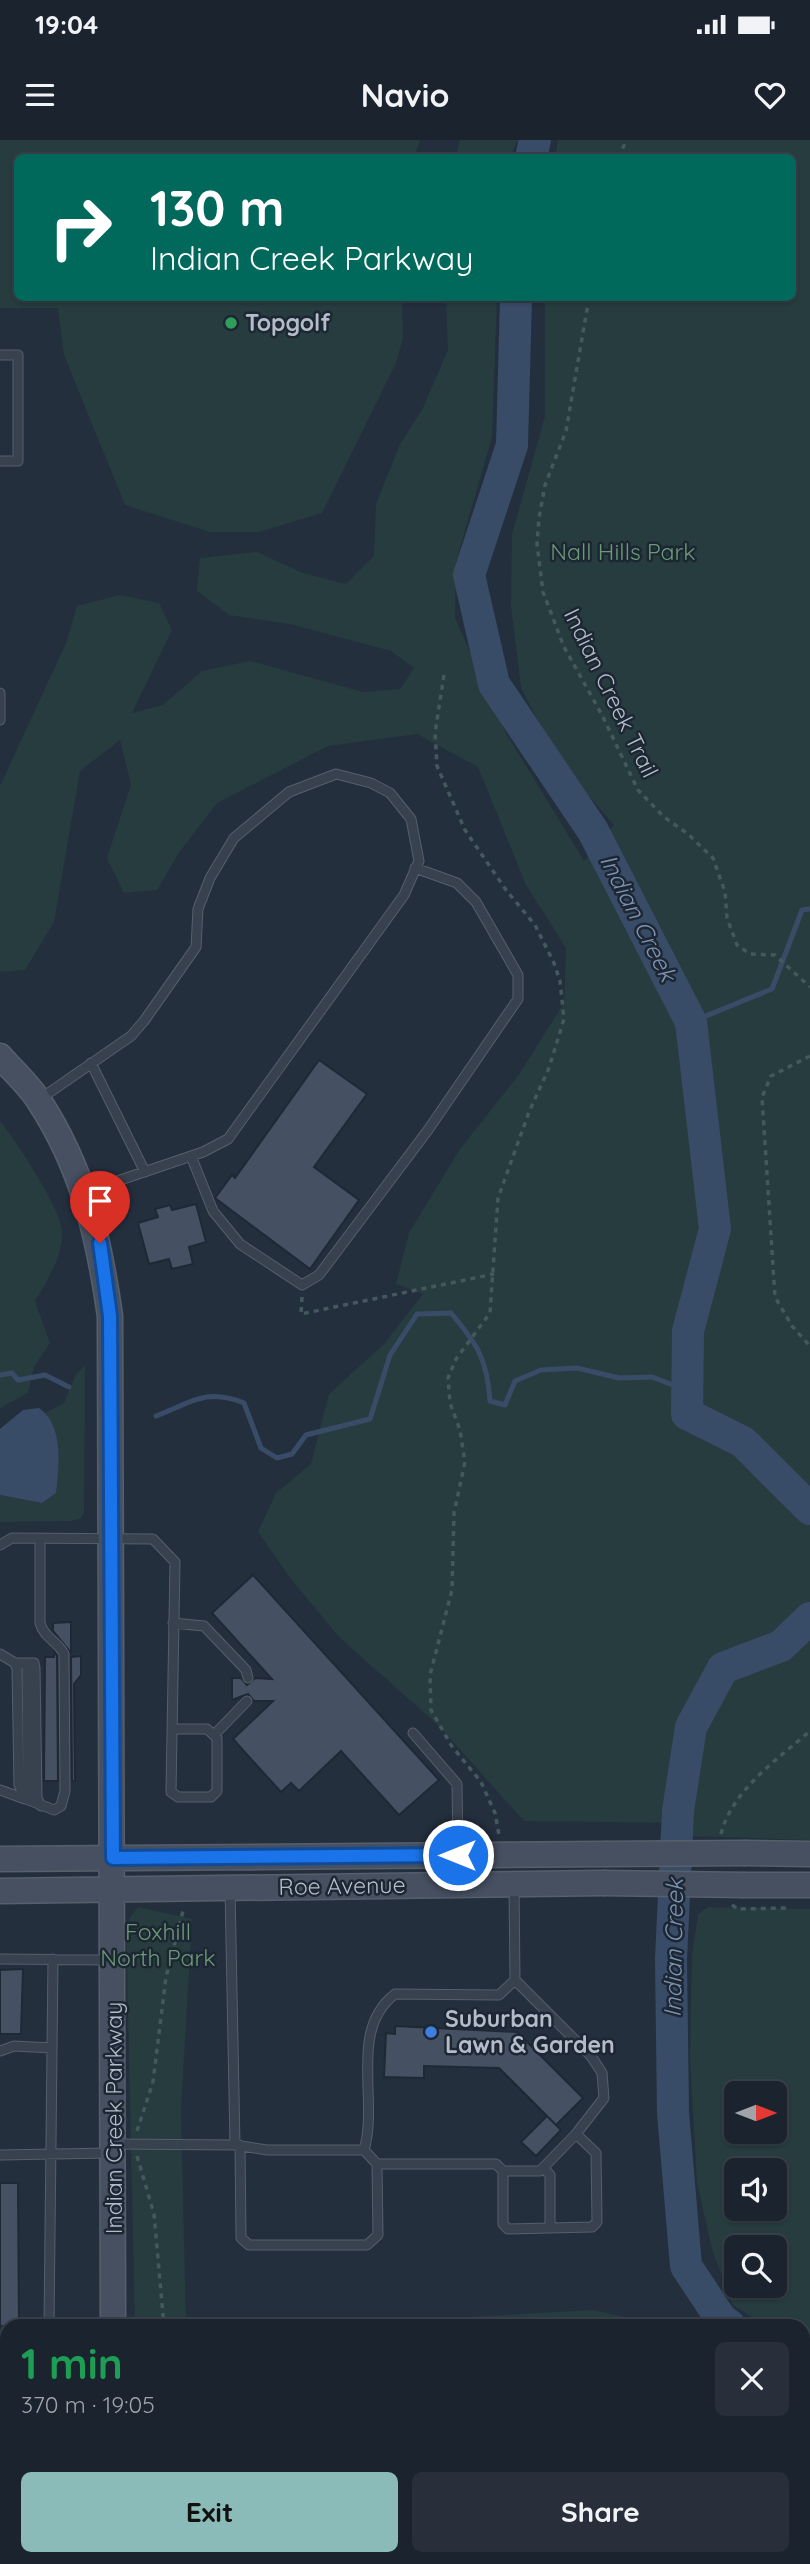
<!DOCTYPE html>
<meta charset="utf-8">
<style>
body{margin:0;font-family:Quicksand,sans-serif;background:#282f3a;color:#f1f3f6;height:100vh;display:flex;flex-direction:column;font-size:26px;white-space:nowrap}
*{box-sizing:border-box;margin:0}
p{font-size:23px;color:#a0a4aa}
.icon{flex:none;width:38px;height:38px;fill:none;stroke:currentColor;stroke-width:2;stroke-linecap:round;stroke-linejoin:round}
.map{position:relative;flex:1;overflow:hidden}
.drawer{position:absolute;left:0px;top:2179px;width:810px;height:247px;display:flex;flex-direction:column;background:#1b232e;border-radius:21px 21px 0 0;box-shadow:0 2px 5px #0004,0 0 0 2px #39404a}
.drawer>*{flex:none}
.hud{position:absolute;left:14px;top:14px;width:782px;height:147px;border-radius:10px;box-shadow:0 2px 5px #0004,0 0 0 2px #39404a;background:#00695c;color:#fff;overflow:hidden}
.needle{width:46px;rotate:90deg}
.tools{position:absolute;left:724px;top:1941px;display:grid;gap:14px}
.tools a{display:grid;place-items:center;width:63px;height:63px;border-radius:10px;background:#1b232e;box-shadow:0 2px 5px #0004,0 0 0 2px #39404a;font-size:35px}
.pin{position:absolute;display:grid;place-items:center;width:60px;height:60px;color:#fff;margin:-72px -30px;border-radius:50% 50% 50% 0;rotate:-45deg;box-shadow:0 0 7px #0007}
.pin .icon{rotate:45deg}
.me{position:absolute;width:77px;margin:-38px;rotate:270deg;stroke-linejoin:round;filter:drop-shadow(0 0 5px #0008)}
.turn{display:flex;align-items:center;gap:24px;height:147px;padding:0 21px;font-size:32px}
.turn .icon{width:91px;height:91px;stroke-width:2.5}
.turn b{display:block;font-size:49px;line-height:60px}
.round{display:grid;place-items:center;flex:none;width:74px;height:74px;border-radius:10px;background:#282f3a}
.headline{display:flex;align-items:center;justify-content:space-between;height:119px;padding:0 21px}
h1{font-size:42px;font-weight:700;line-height:52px;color:#1e9e55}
.action{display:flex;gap:14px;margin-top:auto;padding:14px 21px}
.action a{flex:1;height:80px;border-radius:10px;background:#8bbbb9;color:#111;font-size:28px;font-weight:700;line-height:80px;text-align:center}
.action a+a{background:#282f3a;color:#f1f3f6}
.status{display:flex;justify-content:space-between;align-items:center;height:49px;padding:0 35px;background:#1b232e;direction:ltr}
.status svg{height:19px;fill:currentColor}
header{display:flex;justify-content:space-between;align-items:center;height:91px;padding:0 21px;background:#1b232e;font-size:32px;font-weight:700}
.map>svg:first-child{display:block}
</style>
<div class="status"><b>19:04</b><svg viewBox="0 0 49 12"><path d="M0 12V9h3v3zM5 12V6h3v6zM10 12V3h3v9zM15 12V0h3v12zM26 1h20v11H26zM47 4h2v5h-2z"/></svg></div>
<header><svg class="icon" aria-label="menu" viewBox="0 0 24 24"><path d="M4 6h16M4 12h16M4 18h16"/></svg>Navio<svg class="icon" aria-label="heart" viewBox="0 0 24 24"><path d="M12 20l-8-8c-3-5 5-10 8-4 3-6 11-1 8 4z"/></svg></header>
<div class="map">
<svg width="810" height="2424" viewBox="0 0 810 2424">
<rect width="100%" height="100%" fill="#242f3e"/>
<path fill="#263c3f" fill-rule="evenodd" d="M0,0H420L414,18H18V158H402L403,198L396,223L322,373L259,392H210L125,365L64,215L58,168H0Z
M460,0H518L510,17H456Z
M558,0H810V1700L690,1696L692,1683L524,1681L438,1585L339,1497L291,1439L258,1392L276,1353L311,1324L329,1254L384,1204L423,1154L396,1144L409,1093L460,1009L518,936L564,863L566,808L526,745L478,627L417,594L328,606L217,663L178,714L157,750L124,753L107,718L131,645L120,600L80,631L54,782L25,830L0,832V646L67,501L77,466L120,455L159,463L172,490L132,573L163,565L202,531L250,521L363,552L400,549L414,528L391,511L290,484L229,475L197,451L200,418L257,412L303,433L346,444L374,416L376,364L400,304L422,270L448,210L446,158H497L492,297L456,422L455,478L506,593L584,721L614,685L560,623L521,548L511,466L512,394L545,276V158H793V18L555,17Z
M0,981C15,999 61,1069 62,1090C64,1115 47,1141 35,1161L50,1203L34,1227L28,1253L0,1268Z
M85,1226L84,1373L80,1379L69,1381L0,1382V1355L42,1363L56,1353L58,1304L45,1273L64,1263L76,1234Z
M138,1767L192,1779L181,1970L186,2186H135L126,1783Z
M708,1767L810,1769V2229L803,2224V2186H766L733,2165L712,2109L697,2042L690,1920L692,1815L698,1774ZM737,1953H775V1992H737ZM737,2030H775V2068H737ZM737,2107H775V2146H737Z
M593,2170L662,2186H312Z
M810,2342V2424H707L711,2419L803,2418V2343Z
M123,2419V2418L668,2419L663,2424H123Z"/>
<path fill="#394c67" d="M39,1268C64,1285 59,1326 56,1353L42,1363L0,1355V1289L23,1270Z"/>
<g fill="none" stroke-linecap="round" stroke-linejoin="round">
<path stroke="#394c67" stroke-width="5" d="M691,882L772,849L802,770L810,769
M0,1235L12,1233L18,1240L45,1235L69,1247
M156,1276C192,1262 206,1248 244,1263L261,1308L277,1318L292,1314L306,1295L370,1279L390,1215L417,1174L451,1173C478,1205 487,1219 490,1261L505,1265L515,1241L541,1230L577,1228L619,1238L652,1237L673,1245L687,1267"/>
<path stroke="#394c67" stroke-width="32" d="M531,18L535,0
M516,158L512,305L469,435L494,544L593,691L691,882L715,1089L688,1191L687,1274L743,1302L810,1369
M730,2186L721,2179L686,2126L673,1973L671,1819L678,1671L691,1587L723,1528L781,1506L810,1478
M663,2424L668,2418"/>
</g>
<path fill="#455162" stroke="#1f2835" stroke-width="2" d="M319,920L367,954L314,1027L359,1060L310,1129L215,1058L232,1035L235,1038Z
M196,1064L206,1102L189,1107L193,1124L172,1129L169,1119L149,1124L138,1083L158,1077L155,1069L170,1065L172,1070Z
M253,1435L439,1640L399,1675L341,1611L299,1651L291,1643L281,1652L233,1599L273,1561H254L248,1554L232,1560V1538H241L247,1545L255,1538L272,1539L212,1473Z
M71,1482V1513L53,1491V1483Z
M54,1511L57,1516L58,1641H44L45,1517H54Z
M81,1516V1535L74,1544L75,1641H72L71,1517Z
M23,1829L21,1894H0V1830Z
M395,1886L517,1892L583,1958L556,1985L499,1928L424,1926V1938L384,1937L386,1893L395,1894Z
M547,1976L561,1990L536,2016L521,2002Z
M0,2043H18L19,2186H0Z"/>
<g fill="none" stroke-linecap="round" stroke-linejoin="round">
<defs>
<path id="lane" d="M0,215H18V321H0
M0,553V580
M91,923L145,1032
M40,959L131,896L144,881L196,807L198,769L210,738L234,698L289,652L336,634L371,643L390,653L411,679L419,721L404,755L228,999L203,1012L85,1052
M191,1016L213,1071L240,1104L302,1145L319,1135L428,990L518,859V835L476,762L457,743L415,728
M0,1405L12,1398L153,1399L175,1422L171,1652L178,1657H211L217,1651V1598L207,1589H172
M173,1483L204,1486L246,1530L248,1538
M0,1514L15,1523H34L35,1528L37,1658L41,1666
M14,1522L17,1528L19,1645L26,1659L54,1670L61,1666L65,1651L64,1514C58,1501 44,1498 40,1483V1398
M24,1523L27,1527L28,1652L30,1660
M413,1593L457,1644L458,1713
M214,1595L247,1561
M0,1650L25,1659
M230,1749L235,2005
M0,1819L110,1820
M0,1911L14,1906L52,1908
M115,2004L235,2005L267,2010H364L377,2024H496L503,2031V2084L508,2089L592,2087L597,2082L596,2013L576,1994L604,1958L602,1933L591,1916L515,1840L514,1745
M240,2005L241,2098L249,2105H367L378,2095L377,2024
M364,2010C379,1960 348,1890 395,1854L499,1855L515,1840
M0,2015L110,2013
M543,2028L550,2035V2088
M503,2031H540L576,1994
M49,2186L53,1819
M0,2340H7
M34,2424L35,2418"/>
<path id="secondary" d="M0,916C13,931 29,945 39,961C83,1028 99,1098 110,1176L113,2186
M746,1713L810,1714
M0,1719L605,1714
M745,1745H810
M0,1751L603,1743
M99,2424L100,2418"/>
</defs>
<use href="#lane" stroke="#565f6c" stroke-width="11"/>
<use href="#secondary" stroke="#565f6c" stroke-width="27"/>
<path stroke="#44595c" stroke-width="3.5" stroke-dasharray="5 5" stroke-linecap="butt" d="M619,18L626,0
M589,158L566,291L545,345L539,378L537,404L543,452L564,507L602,575L638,650L664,677L688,694L713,718L725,752L727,778L737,805L750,814L775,815L810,847
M444,535L435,593L437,626L465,690L506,750L535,785L554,823L560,841L564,879L549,928L529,972L498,1058L490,1173L456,1219L448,1238L450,1263L460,1290L465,1322L454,1373L452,1450L430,1535L431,1570L451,1605L481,1642L495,1673L499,1695
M810,916L771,936L762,957L775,1157L792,1186L810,1206
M302,1157L301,1174L494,1134
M721,1694C732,1650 778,1619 810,1591
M732,1765L738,1769L786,1768
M137,1991L153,1942L166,1837L184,1767
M137,2016L154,2074L164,2186
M211,2418L212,2424"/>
<use href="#lane" stroke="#38414e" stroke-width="9"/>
<use href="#secondary" stroke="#465061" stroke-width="24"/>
<defs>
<path id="secondary-bridge" d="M605,1714L746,1713
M603,1743L745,1745"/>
</defs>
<use href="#secondary-bridge" stroke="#565f6c" stroke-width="27" stroke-linecap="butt"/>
<use href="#secondary-bridge" stroke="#465061" stroke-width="24"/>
</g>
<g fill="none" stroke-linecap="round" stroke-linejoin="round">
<defs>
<path id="route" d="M100,1103L110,1176L113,1718L458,1715"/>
</defs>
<use href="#route" stroke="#114b97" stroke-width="18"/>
<use href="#route" stroke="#1a73e8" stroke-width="12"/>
</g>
<circle fill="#2e9e5b" stroke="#1d2633" stroke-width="2.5" cx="231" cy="183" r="7"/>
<circle fill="#3f7fe0" stroke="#1d2633" stroke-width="2.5" cx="431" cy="1892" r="7"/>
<g text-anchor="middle" stroke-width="5" stroke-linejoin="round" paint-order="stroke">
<g font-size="23" font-weight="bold" fill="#b4bcc9" stroke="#1d2633" text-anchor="start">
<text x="245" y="191">Topgolf</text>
<text x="445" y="1887">Suburban<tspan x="445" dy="26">Lawn &amp; Garden</tspan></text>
</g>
<g font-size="23" fill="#6b9a76" stroke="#1d2633">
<text x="623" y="420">Nall Hills Park</text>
<text x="158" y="1800">Foxhill<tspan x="158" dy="26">North Park</tspan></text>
</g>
<g font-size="23" fill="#b4bcc9" stroke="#1d2633">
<text transform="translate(611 553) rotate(64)" y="8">Indian Creek Trail</text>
<text transform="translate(342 1746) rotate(-1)" y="8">Roe Avenue</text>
<text transform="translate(114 1978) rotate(-90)" y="8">Indian Creek Parkway</text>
</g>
<g font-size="24" font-style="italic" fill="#7c92b1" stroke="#1d2633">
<text transform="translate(638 778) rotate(63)" y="8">Indian Creek</text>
<text transform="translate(674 1808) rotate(-89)" y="8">Indian Creek</text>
</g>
</g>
</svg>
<div class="tools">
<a><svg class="needle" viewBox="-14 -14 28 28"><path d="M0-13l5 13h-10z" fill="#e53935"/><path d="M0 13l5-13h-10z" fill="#a0a4aa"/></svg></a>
<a><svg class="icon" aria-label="sound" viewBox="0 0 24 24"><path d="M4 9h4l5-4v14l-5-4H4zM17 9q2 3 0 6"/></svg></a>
<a><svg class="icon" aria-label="search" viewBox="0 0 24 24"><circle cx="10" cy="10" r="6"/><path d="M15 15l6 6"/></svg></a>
</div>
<div class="pin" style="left:100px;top:1103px;background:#d93025"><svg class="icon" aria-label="arrive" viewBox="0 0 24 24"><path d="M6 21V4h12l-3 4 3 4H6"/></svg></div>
<svg class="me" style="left:458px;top:1715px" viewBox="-20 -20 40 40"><circle r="17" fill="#1a73e8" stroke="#fff" stroke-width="3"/><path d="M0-11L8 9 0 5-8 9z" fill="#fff"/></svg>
<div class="hud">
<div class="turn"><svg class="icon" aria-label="right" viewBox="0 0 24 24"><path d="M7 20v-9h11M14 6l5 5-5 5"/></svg><div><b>130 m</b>Indian Creek Parkway</div></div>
</div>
<section class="drawer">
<div class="headline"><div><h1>1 min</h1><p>370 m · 19:05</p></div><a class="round"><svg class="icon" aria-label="close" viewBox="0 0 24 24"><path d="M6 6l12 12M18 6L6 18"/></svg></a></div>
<div class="action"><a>Exit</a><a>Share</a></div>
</section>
</div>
